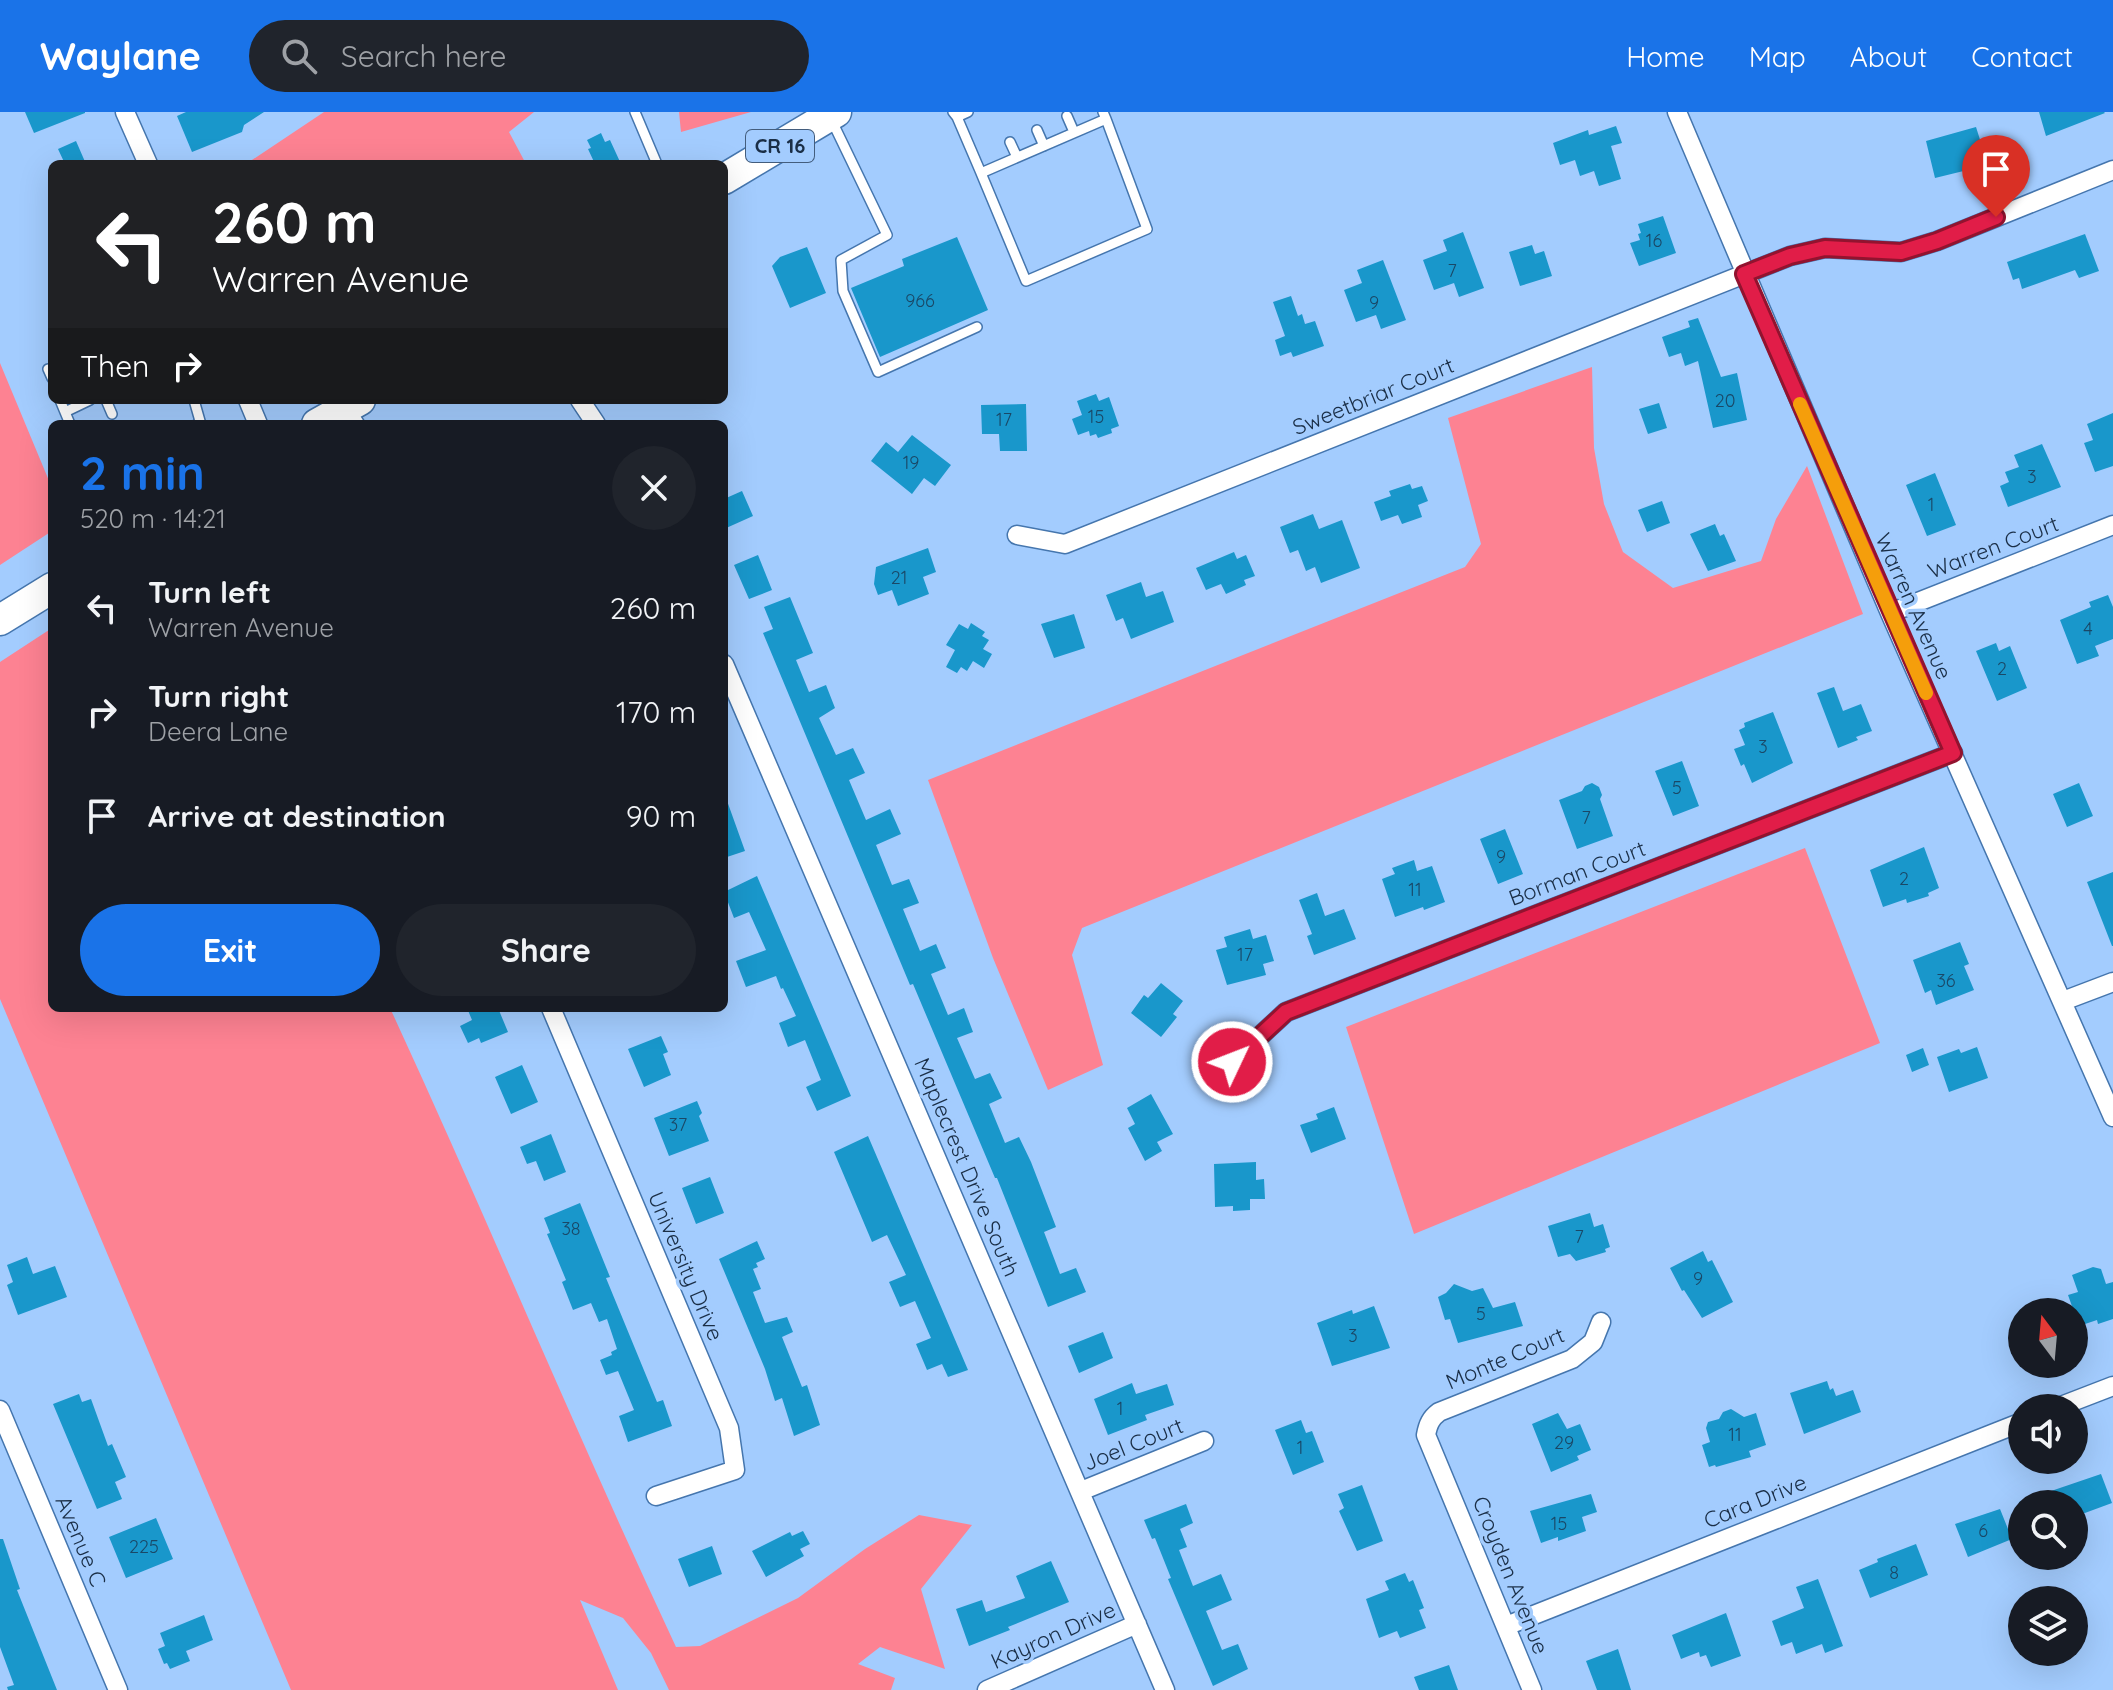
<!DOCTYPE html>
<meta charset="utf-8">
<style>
body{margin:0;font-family:Quicksand,sans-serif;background:#20242c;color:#f1f3f6;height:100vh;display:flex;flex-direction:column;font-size:30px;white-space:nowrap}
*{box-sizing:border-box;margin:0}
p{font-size:26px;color:#9ea1a6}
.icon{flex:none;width:44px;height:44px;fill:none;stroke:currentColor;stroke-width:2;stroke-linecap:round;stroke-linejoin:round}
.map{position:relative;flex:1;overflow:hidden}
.panel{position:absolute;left:48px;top:308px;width:680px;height:592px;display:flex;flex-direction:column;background:#171b24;border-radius:12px;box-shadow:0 8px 32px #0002}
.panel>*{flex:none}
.guide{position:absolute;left:48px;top:48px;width:680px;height:244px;border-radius:12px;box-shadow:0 8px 32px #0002;background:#202124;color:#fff;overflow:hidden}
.needle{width:52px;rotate:344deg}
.fabs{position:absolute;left:2008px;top:1186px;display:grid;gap:16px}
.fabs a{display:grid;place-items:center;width:80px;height:80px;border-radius:50%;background:#171b24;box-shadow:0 8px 32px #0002;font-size:40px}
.pin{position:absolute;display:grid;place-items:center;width:68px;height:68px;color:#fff;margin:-82px -34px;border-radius:50% 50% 50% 0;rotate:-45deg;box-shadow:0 0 8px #0007}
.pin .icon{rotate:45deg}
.me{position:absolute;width:88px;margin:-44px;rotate:47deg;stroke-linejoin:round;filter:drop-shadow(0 0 6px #0008)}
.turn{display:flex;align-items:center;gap:28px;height:168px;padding:0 32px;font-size:36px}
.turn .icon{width:104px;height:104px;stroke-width:2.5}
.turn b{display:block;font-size:56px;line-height:68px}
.then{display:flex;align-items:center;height:76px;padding:0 32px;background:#0003;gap:16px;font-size:30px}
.round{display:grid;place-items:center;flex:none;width:84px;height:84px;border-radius:42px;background:#20242c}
.overview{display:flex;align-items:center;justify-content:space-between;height:136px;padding:0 32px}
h1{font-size:48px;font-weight:700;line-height:60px;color:#1a73e8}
.action{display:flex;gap:16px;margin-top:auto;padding:16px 32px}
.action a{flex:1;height:92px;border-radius:48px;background:#1a73e8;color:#fff;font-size:32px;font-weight:700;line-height:92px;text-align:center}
.action a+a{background:#20242c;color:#f1f3f6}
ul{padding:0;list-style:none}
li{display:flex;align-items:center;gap:24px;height:104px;padding:0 32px}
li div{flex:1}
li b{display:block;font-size:30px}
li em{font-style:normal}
header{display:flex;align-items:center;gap:48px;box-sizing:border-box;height:112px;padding:0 40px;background:#1a73e8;color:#fff}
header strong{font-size:38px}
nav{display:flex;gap:44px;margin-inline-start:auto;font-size:28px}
.search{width:560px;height:72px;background:#20242c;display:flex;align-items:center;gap:20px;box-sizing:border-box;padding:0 28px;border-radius:44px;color:#9ea1a6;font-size:30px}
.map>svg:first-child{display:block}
</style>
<header>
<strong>Waylane</strong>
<div class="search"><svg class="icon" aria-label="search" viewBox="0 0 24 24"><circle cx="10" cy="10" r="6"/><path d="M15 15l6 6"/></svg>Search here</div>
<nav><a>Home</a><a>Map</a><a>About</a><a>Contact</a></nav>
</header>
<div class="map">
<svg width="2113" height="1578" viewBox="0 0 2113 1578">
<rect width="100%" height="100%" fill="#a3ccfe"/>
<path fill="#fd8292" d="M324,0H534L509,20L526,52H246Z
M679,0H751L681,20Z
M0,251L52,376V419L0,453Z
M1592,255L1594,336L1604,392L1623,440L1673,476L1761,449L1776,407L1807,354L1863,502L1082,816L1072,843L1103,953L1048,978L993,846L928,668L1465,455L1481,432L1448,306Z
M52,516V896H390C488,1108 577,1324 676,1535L700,1534L798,1486L865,1437L919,1403L972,1413L921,1477L945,1557L880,1535L858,1552L895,1566L891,1578H669L651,1541L623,1506L580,1488L618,1578H291L0,887V550Z
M1805,736L1880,931L1414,1122L1346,915Z"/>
<path fill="#1997cb" d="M25,0H85V1L34,21Z
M186,0H264L244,13L242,20L192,40L177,4Z
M2039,0H2104L2105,1L2046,24Z
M1616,14L1622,31L1611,34L1621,67L1599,74L1594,59L1580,64L1575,48L1560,53L1553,31L1588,18L1589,23Z
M1976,15L1988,53L1935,66L1926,29Z
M601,21L605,30L610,28L621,52H595L588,37L591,36L587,28Z
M76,29L86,52H65L58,37Z
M1663,104L1676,141L1639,154L1630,131L1640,128L1638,122L1641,121L1638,112Z
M1463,120L1484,176L1459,185L1454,171L1434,178L1423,148L1447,139L1443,128Z
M2085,122L2099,159L2079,166L2075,158L2022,177L2019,166L2013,168L2007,150Z
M957,125L988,198L880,245L851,176L904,154L902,147Z
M1532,133L1535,142L1544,139L1552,164L1520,174L1509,140Z
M807,135L826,181L790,196L772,154L780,145Z
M1383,148L1406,208L1381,217L1376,203L1356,210L1344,178L1362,171L1357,158Z
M1291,184L1298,204L1302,202L1305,212L1315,209L1324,234L1293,245L1291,240L1280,244L1275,228L1285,224L1273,190Z
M1698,206L1721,265L1737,261L1747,308L1713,316L1698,249L1685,254L1681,241L1669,245L1662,225L1690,215L1688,209Z
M1096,282L1099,289L1109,285L1119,314L1111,317L1112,321L1098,326L1096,322L1090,324L1089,319L1078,323L1072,307L1082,303L1077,289Z
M1659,291L1667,316L1648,322L1639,297Z
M1026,292L1027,339H1000L999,322H982L981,293Z
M2113,301V354L2095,360L2084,331L2093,328L2087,312Z
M912,323L951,353L935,374L924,366L912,382L871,349L886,330L898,340Z
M2042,332L2061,375L2008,395L2000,374L2009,370L2005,360L2019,355L2014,343Z
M1935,361L1956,413L1927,424L1906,373Z
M1410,372L1412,377L1422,374L1428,389L1418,393L1422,405L1402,412L1398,403L1381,409L1374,390L1391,384L1389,379Z
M742,379L753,404L724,417V387Z
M1662,389L1670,411L1647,420L1638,398Z
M1313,402L1319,417L1342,408L1360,456L1321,471L1315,455L1306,459L1298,438L1290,441L1280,415Z
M1715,412L1720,424L1724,422L1736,449L1708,459L1690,422Z
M928,436L936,460L923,465L929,482L898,494L892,478L878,483L874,472L876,455Z
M1234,440L1237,447L1246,443L1255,464L1244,468L1246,473L1226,482L1221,472L1206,478L1196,456Z
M758,443L772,478L749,487L734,453Z
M1141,470L1146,485L1163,479L1174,510L1131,527L1123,506L1116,509L1106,483Z
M2108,483L2113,495V527L2095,534L2099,544L2077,552L2060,508L2091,495L2089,490Z
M790,485L813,541L796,548L809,580L826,573L835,596L819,606L836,643L853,636L865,661L849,668L866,708L890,697L901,722L876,733L892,773L909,767L919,791L903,797L920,839L936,832L946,856L931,862L948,903L964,896L973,920L957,926L975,967L990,961L1002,986L989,992L1005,1031L1019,1025L1031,1050L1056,1115L1044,1120L1060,1162L1076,1156L1086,1180L1048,1195L997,1066H995L913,872L910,873L763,521L773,517L764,495Z
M1074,502L1085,536L1054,546L1041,512Z
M971,511L985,520L982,524L989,528L983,537L992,542L984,556L973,549L967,559L961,555L957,561L946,555L955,538L946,533L959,512L968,517Z
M1996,531L1999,539L2010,534L2027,576L1997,589L1976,539Z
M1834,575L1843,599L1861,592L1872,619L1856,625L1858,628L1838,636L1817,581Z
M1773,600L1793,651L1752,671L1744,652L1741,654L1734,637L1745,633L1739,618L1745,615L1744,611Z
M1682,649L1699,694L1673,704L1655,659Z
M1592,671L1599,675L1602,683L1600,687L1613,724L1577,737L1559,688L1582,679L1585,674Z
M2079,671L2093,704L2067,715L2053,682Z
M724,686H726L745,739L724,746Z
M1505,717L1523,762L1498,772L1480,727Z
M1924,735L1939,776L1928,781L1929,784L1907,791L1906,787L1883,795L1870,758Z
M1414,748L1417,759L1432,754L1445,790L1424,798L1423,795L1395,805L1382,767L1395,762L1392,756Z
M2113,760V834H2112L2087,770Z
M757,764L851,984L817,999L806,975L821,968L805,928L788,935L779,911L796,904L783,876L781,877L776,864L746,875L736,849L766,838L749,800L734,806L724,780Z
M1317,781L1325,804L1344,797L1356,827L1314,843L1307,824L1312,822L1299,788Z
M1250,817L1253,827L1266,823L1274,849L1263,852L1266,863L1227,873L1216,838L1227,835L1224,825Z
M1960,830L1969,852L1964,854L1974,878L1936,893L1931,878L1925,881L1913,848Z
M1161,871L1183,889L1173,902L1177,905L1161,925L1131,901L1144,883L1148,886Z
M467,896H498L508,920L481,931L479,926L468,931L460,914L472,908Z
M661,924L668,940L663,942L671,963L644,975L628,937Z
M1977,935L1988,966L1949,980L1937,945L1959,937L1961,941Z
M1923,936L1929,953L1912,960L1906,943Z
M522,953L538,990L511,1002L495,965Z
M1151,982L1173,1022L1157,1030L1162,1039L1145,1049L1128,1016L1135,1012L1127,996Z
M697,989L702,1001L699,1004L709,1029L669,1044L654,1006Z
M1334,995L1346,1027L1311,1041L1300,1013L1318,1007L1316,1002Z
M551,1022L566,1060L544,1069L536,1049L527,1052L520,1035Z
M868,1024L968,1258L948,1265L942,1252L927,1258L916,1232L931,1226L915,1189L900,1195L889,1170L906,1163L887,1123L872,1130L834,1040Z
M1256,1050V1068L1264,1067L1265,1087H1250V1098L1233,1099V1094L1215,1095L1214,1052Z
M710,1065L724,1101L696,1112L682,1076Z
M580,1091L610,1165L606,1166L657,1290L663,1288L672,1314L628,1330L619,1304L634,1298L618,1259L606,1263L600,1248L612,1243L611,1240L617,1237L607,1207L599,1210L591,1191L573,1198L562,1170L566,1168L547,1122L550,1121L544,1106Z
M1590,1101L1594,1115L1603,1112L1610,1135L1605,1137L1606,1140L1576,1149L1570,1142L1558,1145L1548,1114Z
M757,1129L765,1147L756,1151L758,1155L753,1157L761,1177L753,1180L765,1211L787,1205L793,1220L782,1225L802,1275L807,1273L820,1313L794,1324L782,1286L775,1289L765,1257L719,1147Z
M1703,1139L1708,1150L1712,1148L1733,1190L1702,1206L1684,1178L1682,1179L1670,1156Z
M27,1145L33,1162L55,1154L67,1185L18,1203L7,1173L13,1170L7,1153Z
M2093,1155L2101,1157L2106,1172L2113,1170V1207L2098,1212L2097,1208L2079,1214L2068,1183L2078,1180L2072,1163Z
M1454,1172L1472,1179L1483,1176L1493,1196L1515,1190L1523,1214L1458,1231L1450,1207L1445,1208L1438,1185L1446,1181Z
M1374,1194L1390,1236L1332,1254L1317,1211L1352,1198L1353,1202Z
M1103,1220L1113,1246L1079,1261L1068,1234Z
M1827,1269L1830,1278L1833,1276L1836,1284L1853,1278L1861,1300L1804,1322L1790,1281Z
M1132,1271L1136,1282L1167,1272L1174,1293L1145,1303L1147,1308L1108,1323L1094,1287Z
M79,1282L82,1290L91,1287L108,1334L112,1332L126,1365L115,1370L122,1387L97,1397L53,1292Z
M1731,1297L1744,1305L1756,1301L1766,1333L1749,1339L1751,1345L1716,1355L1715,1353L1709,1355L1702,1333L1710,1330L1706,1316L1708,1310L1719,1307L1723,1300Z
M1558,1301L1567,1317L1580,1312L1591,1338L1577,1344L1579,1348L1551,1360L1532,1312Z
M1301,1308L1306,1321L1312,1319L1324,1350L1293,1363L1275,1318Z
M2101,1362L2112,1391L2074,1405V1392H2019V1390Z
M1362,1373L1383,1429L1357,1439L1339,1399L1344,1396L1338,1382Z
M1591,1382L1597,1400L1582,1405L1586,1419L1558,1429V1425L1541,1431L1530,1399Z
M1186,1392L1193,1411L1180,1417L1187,1435L1179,1438L1193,1474L1221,1462L1232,1488L1206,1499L1222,1538L1238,1532L1248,1557L1213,1574L1168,1467L1171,1466L1155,1426L1152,1427L1144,1408Z
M2000,1397L2012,1427L1968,1445L1955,1412Z
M156,1406L173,1447L126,1466L109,1425Z
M803,1419L810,1432L800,1437L804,1444L766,1465L752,1439L790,1420L792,1424Z
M0,1427H3L20,1477L17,1478L57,1578H8L7,1575L14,1573L0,1535Z
M1916,1432L1928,1463L1870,1486L1859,1458L1878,1450L1877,1447Z
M712,1434L722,1462L689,1475L678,1447Z
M1051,1449L1069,1490L1008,1515L1010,1518L969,1534L956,1497L982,1488L986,1500L1025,1486L1016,1464Z
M1405,1461L1409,1470L1413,1468L1424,1496L1419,1498L1426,1516L1400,1526L1397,1519L1379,1526L1366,1487L1389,1478L1385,1469Z
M1818,1467L1843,1534L1825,1541L1822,1532L1796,1542L1792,1530L1781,1534L1772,1509L1804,1496L1796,1475Z
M1726,1501L1741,1544L1711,1555L1706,1543L1700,1545L1699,1540L1681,1547L1672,1523Z
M204,1503L213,1528L186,1539L190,1549L170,1557L167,1551L164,1552L158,1537L165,1534L160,1521Z
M1618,1537L1631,1578H1597L1586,1549Z
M1449,1553L1458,1578H1419L1414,1565Z"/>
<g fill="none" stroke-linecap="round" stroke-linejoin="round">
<defs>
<path id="lane" d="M635,0L657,52
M953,0L957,5L968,0
M1067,4L1074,20
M957,5L981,61L1106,7L1103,0
M831,7L887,123L841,148L843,179L878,260L977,215
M1037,18L1044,34
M1010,30L1017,45
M981,61L1026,169L1147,117L1106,7
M48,257L52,266
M60,288L70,312
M106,288L112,302
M194,288L200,309L197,312
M351,298L360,312
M65,300L90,288"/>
<path id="street" d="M125,0L148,52
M1677,0L1890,501L2113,1005
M248,288L258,312
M580,288L596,312
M1017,423L1065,432L1790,144L1825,136L1901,140L1937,129L2113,58
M1890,501L2113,413
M724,552L1165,1578
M2063,889L2113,870
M551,896L729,1316L735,1358L656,1384
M1232,950L1286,900L1953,641
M2056,1296L2113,1274
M0,1298L118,1578
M1081,1379L1204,1329
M1506,1514L2022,1310
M987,1578L1137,1512
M1532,1578L1426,1323C1428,1312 1431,1306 1439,1300L1572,1247L1593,1230L1601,1210"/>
<path id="primary" d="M724,67L836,0
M317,312L360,288
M0,508L52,476"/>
</defs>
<use href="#lane" stroke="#4576ae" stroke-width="12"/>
<use href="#street" stroke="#4576ae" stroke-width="21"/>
<use href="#primary" stroke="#4576ae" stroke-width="33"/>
<use href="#lane" stroke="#fff" stroke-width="9"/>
<use href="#street" stroke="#fff" stroke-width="18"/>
<use href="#primary" stroke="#fff" stroke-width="30"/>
</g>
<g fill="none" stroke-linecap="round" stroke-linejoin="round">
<defs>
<path id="route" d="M1232,950L1286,900L1953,641L1744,162L1790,144L1825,136L1901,140L1937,129L1996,105"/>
</defs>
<use href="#route" stroke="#92132f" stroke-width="20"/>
<use href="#route" stroke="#e11d48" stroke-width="14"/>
<path stroke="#f59e0b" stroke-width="14" d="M1800,292L1926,581"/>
</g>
<g text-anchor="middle" stroke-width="7" stroke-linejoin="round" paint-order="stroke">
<g font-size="18" fill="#1a4867">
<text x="1654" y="135">16</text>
<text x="1452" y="165">7</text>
<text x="920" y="195">966</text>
<text x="1374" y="197">9</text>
<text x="1725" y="295">20</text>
<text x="1096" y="311">15</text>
<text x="1004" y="314">17</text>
<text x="911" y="357">19</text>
<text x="2032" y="371">3</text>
<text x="1931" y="399">1</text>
<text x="899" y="472">21</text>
<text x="2088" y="523">4</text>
<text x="2002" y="563">2</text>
<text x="1763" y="641">3</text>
<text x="1677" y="682">5</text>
<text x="1586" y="712">7</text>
<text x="1501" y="751">9</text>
<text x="1904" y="773">2</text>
<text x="1415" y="784">11</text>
<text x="1245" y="849">17</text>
<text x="1946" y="875">36</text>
<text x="678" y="1019">37</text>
<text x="571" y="1123">38</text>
<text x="1579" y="1131">7</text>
<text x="1698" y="1173">9</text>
<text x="1481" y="1208">5</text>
<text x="1353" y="1230">3</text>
<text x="1120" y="1303">1</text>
<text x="1735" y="1329">11</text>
<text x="1564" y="1337">29</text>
<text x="1300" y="1342">1</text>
<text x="1559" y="1418">15</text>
<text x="1983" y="1425">6</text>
<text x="144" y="1441">225</text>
<text x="1894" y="1467">8</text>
</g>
<rect fill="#a3ccfe" stroke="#435d7d" stroke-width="2" x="746" y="18" width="68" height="32" rx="6"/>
<g font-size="20" font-weight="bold" fill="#1a2e46">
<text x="780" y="41">CR 16</text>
</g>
<g font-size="22" fill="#1a2e46" stroke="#a3ccfe">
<text transform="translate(1373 284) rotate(-22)" y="8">Sweetbriar Court</text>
<text transform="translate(1993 435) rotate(-21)" y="8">Warren Court</text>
<text transform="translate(1914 494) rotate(66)" y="8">Warren Avenue</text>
<text transform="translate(1577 761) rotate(-21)" y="8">Borman Court</text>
<text transform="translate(967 1055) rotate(67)" y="8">Maplecrest Drive South</text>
<text transform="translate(686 1154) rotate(67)" y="8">University Drive</text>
<text transform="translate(1505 1246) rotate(-23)" y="8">Monte Court</text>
<text transform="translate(1133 1332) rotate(-22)" y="8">Joel Court</text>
<text transform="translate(1755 1389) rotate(-22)" y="8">Cara Drive</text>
<text transform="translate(81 1429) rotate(67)" y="8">Avenue C</text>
<text transform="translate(1511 1463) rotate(68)" y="8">Croyden Avenue</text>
<text transform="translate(1053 1523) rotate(-24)" y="8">Kayron Drive</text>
</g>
</g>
</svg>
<div class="fabs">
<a><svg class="needle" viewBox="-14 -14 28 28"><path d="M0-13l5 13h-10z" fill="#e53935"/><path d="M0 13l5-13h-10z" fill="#9ea1a6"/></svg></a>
<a><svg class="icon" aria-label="sound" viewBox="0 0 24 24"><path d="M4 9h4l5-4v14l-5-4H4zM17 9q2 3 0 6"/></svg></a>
<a><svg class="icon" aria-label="search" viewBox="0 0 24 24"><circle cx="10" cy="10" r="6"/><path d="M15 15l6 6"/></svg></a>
<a><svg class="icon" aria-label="layers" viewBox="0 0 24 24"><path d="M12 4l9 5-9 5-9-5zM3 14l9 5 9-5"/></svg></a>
</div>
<div class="pin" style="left:1996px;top:105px;background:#d93025"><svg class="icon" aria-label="arrive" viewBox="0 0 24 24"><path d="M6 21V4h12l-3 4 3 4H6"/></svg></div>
<svg class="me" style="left:1232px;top:950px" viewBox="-20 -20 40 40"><circle r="17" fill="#e11d48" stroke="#fff" stroke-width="3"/><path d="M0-11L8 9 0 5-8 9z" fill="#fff"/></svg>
<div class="guide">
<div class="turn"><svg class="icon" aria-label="left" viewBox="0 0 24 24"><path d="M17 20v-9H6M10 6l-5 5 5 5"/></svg><div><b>260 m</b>Warren Avenue</div></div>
<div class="then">Then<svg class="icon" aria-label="right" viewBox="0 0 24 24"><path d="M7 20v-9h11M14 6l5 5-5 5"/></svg></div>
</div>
<section class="panel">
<div class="overview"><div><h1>2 min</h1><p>520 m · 14:21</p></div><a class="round"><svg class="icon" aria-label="close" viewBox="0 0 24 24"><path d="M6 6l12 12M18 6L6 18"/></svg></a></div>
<ul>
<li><svg class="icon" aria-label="left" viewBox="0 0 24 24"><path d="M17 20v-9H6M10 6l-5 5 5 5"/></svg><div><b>Turn left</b><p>Warren Avenue</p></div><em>260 m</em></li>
<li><svg class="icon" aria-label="right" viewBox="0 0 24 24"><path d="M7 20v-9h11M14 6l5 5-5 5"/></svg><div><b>Turn right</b><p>Deera Lane</p></div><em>170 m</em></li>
<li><svg class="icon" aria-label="arrive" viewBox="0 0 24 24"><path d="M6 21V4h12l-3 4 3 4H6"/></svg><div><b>Arrive at destination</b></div><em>90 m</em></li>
</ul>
<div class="action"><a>Exit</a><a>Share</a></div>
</section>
</div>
